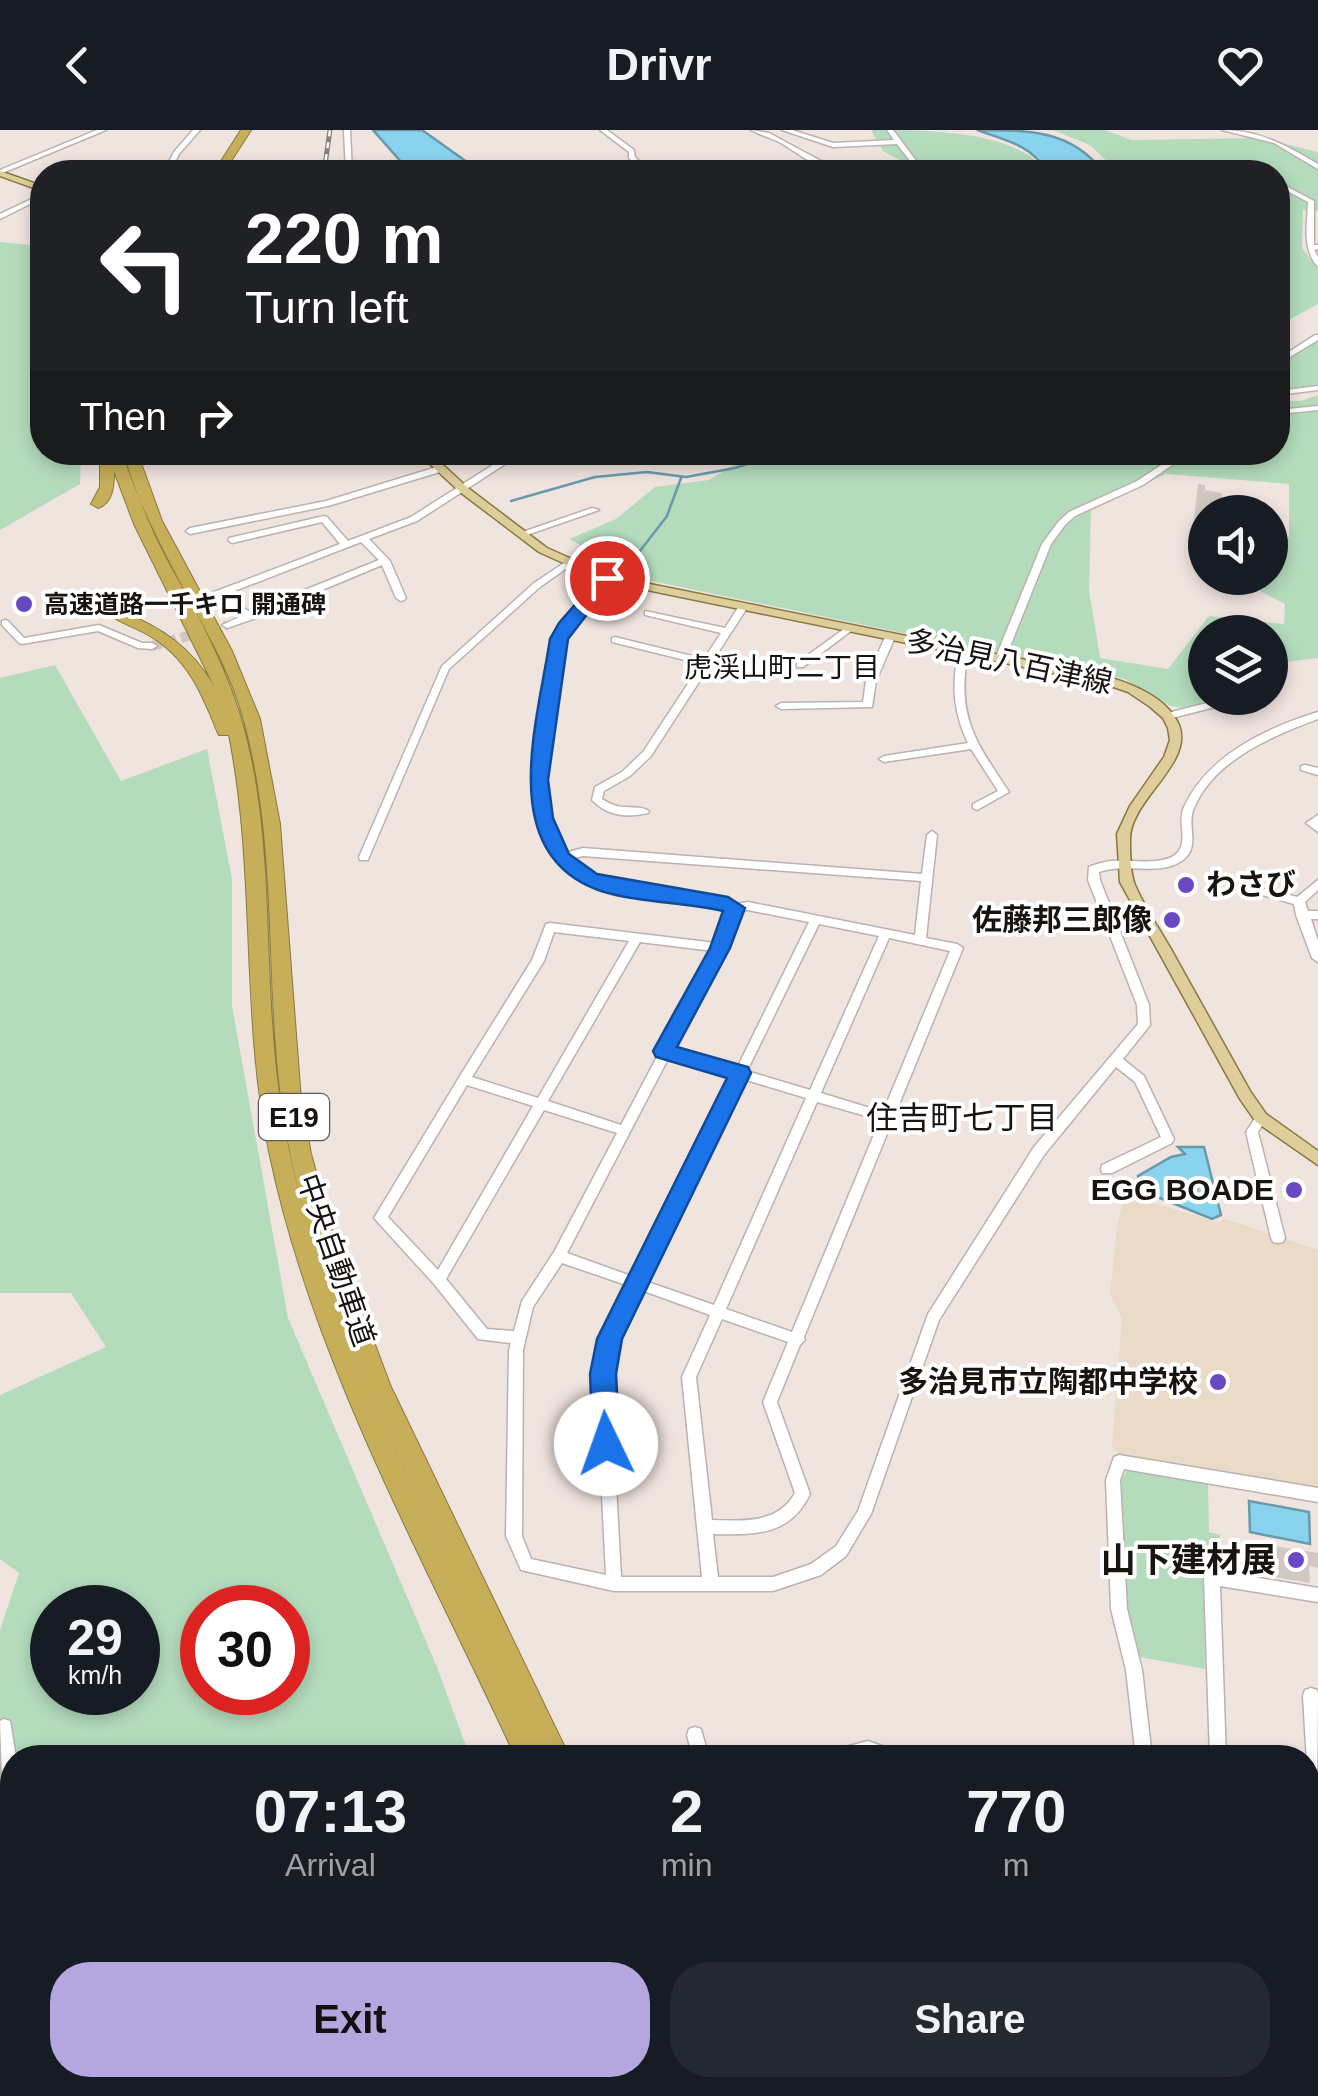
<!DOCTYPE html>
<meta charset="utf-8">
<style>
body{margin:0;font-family:Helvetica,"Noto Sans JP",sans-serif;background:#242831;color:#f1f3f6;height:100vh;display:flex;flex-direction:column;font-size:38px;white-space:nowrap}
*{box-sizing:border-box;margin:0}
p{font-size:32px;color:#9ea1a6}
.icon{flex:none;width:55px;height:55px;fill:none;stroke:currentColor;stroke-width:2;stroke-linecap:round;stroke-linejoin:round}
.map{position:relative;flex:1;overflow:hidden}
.panel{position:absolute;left:0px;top:1615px;width:1320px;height:352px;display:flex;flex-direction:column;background:#171b24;border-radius:40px 40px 0 0;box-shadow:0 5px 15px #0003}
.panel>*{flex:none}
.hud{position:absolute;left:30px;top:30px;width:1260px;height:305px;border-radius:40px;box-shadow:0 5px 15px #0003;background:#202124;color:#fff;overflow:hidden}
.buttons{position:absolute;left:1188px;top:365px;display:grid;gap:20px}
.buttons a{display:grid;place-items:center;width:100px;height:100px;border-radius:50%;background:#171b24;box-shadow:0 5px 15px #0003;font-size:50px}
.speed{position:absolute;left:30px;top:1455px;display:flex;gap:20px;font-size:50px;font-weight:700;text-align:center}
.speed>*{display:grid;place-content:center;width:130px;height:130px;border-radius:50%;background:#171b24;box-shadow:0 5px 15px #0003;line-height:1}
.speed small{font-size:25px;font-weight:400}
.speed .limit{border:15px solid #d22;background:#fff;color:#111}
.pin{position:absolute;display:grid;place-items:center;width:85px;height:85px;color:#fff;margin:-42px;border:5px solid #fff;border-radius:50%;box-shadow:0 2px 10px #0007}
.me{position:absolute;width:110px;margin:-55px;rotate:357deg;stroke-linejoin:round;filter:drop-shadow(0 0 8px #0008)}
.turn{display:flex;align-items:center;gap:35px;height:210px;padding:0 50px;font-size:45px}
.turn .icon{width:130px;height:130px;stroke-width:2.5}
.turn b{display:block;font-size:70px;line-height:85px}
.then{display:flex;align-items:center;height:95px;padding:0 50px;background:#0003;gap:20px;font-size:38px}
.eta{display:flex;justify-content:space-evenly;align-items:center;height:170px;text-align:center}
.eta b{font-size:60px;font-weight:800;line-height:70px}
.cta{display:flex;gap:20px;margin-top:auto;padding:20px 50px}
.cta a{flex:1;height:115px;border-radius:40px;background:#b4a6df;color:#111;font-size:40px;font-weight:800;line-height:115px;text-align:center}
.cta a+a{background:#242831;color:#f1f3f6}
header{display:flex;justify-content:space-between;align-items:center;height:130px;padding:0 50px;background:#171b24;font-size:45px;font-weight:800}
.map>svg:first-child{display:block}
</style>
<header><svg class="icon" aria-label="back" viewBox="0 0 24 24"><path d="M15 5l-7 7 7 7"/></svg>Drivr<svg class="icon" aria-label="heart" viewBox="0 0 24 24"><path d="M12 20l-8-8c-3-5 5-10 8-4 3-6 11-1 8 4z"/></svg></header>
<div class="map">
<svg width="1318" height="1966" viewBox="0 0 1318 1966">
<rect width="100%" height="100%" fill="#f0e4df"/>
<path fill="#e9dbc8" d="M1125,1064L1219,1093L1223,1088L1318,1120V1359L1119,1325L1112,1316L1122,1188L1110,1164L1117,1097Z"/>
<path fill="#b3dbbc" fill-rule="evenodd" d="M871,0C926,0 1016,0 1047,42H922L883,21Z
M1053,0H1105L1131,10L1259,8L1318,22V81L1303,80L1302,118L1318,139V174L1285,192L1284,207L1278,212V42L1249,31L1192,34L1197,42H1118L1090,15Z
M0,112L42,116V322L81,323L80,354L0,400Z
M1318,210V255L1278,260V234Z
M1318,265V528L1270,534V502H1205V568H1217C1183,592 1154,569 1125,549L642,449L569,409L616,389L655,357L709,350L754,323L1278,322V271H1301ZM1166,344L1289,354V407L1270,413V448H1253L1252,457L1285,474L1284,494L1209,486L1168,539L1100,528L1089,461L1091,379Z
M55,535L121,651L207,619L232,749V876L288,1188L437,1537L470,1627L12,1628V1955H177L172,1966H0V1500L19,1443L0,1429V1265L106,1217L71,1163H0V548ZM52,1478H138V1562H52ZM202,1478H288V1562H202Z
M1128,1340L1208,1354L1209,1402L1220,1405L1221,1441L1204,1439L1205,1539L1140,1527L1125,1478L1121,1350Z"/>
<path fill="#8ad3ee" stroke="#689aac" stroke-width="2.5" d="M373,0H422L481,42H410Z
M977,0C1029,0 1072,0 1103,42H1047C1032,15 1005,10 977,0Z
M1178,1017H1204L1221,1085L1212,1089L1140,1060L1138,1046L1171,1027L1185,1024Z
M1249,1371L1309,1382L1310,1414L1250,1402Z"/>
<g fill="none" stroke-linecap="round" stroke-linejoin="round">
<path stroke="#689aac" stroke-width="2.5" d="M511,371L595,347L647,342L686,347L735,338L783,322
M626,439L667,386L681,348"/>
</g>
<path fill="#d2c8c2" d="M1198,354L1205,355V360L1222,363L1220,382H1205V409L1192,408Z
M1274,1416L1318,1423V1438L1309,1436L1310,1453L1275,1447Z"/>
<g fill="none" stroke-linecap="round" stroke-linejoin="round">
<path stroke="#d0c5c0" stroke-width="10" stroke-dasharray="10 5" stroke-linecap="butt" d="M152,516L227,495"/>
<defs>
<path id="minor" d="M97,0H106L0,44V40Z
M193,0H200L179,24L170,42H164L174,22Z
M344,0H350L352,42H346Z
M600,0H607L634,20L635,27L646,38L644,42H638L639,38L629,28V22Z
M751,0L769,3L821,31L847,42C823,44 801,25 781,13C771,8 760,5 751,0Z
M782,0H792L833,13L894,10L887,0H893L920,36L918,42H912L914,36L897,14L833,17Z
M1222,0C1260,0 1287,16 1318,34V39L1274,13Z
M1278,52L1314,71V115H1318V119L1314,120L1318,127V137C1302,120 1307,95 1308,72L1278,56Z
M42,64V68L0,89V84Z
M1315,205H1318V210L1278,234V229Z
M1318,256V260L1278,265V261Z
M1318,276V280L1278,284V280Z
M513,322H524L417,391L369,409L390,431L406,468L404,470L401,471L396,468L382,435L253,489L227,498L222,495L242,486L214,466V462L340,414L322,392L232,413L228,410L229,408L324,386L327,387L348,411L411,387ZM361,412L379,430L250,482L224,465Z
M1181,322H1191L1143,355L1075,386L1065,395L1051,414L1005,529L1003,531H997L995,529L1042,414L1059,391L1069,382L1137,351Z
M440,336L443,337V341L328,376L190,404L186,401L190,398L326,371Z
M592,378L599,380L524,406L517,404Z
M567,431L570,432V436L540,457L449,539L369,727L368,730H360L359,727L442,536L534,453Z
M607,446L612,449L569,498L564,509L543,650L549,688L559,717L565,723L583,718L922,744L927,705L932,701L937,705L926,808L957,814L963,818L804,1207L805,1210L800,1215L777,1272L810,1364C790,1406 755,1405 713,1404L718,1447H773L811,1434L836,1416L858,1381L928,1184L1034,1017L1138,894L1137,875L1088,750L1089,737C1096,734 1103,732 1111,731C1129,729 1166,737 1178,722C1188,710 1177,691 1184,677C1208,625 1266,598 1318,582V589C1272,606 1214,630 1194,678C1186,696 1201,716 1183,730C1160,747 1125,732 1099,742L1100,750L1149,875L1150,895L1123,929L1144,946L1174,1009L1172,1013L1112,1043H1102L1101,1039L1102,1035L1161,1007L1135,952L1116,937L1044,1025L939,1190L871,1384L846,1426L821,1445L773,1461H614L521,1440L506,1406L509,1220L511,1213L478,1209L434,1154L374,1088L460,946L532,830L546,794L550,793L716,813L728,781L604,758L570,742L560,732L556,731L549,719L539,688L533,650L554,509L562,495L604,447ZM583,726L921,751L915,805L748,772L735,774C692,766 600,758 570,729ZM748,780L809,792L737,938L673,919L726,818L739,781ZM819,794L879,806L810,960L747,941ZM554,802L629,811L538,968L472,947L544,831ZM889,808L950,821L883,982L821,963ZM640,812L713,821L662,917L658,921L659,923L621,995L548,971ZM669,927L733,946L634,1147L567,1123ZM743,949L806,968L714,1175L645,1151ZM467,955L533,976L438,1140L388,1087ZM817,972L880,990L792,1202L726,1179ZM544,980L617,1003L554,1122L522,1171L514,1201L487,1199L446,1149ZM562,1133L629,1156L603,1209L596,1244L606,1445L531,1429L522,1406L523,1220L533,1177ZM641,1160L710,1185L682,1247L702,1447H621L610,1244L617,1209ZM722,1189L788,1212L763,1272L795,1363C778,1394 743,1391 712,1390L696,1247Z
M742,475L747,478L651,626L630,646L604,661L602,669C622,683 636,673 649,681L648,683C627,688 607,686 592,670L595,657L622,642L643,622L701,534L612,512V508L615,507L704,529L721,503L645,485V481L725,498L739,476Z
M5,490L8,491L24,508L99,495L142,513H152L157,516L152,519L138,518L98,501L22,514L19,513L2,495V491Z
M848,496L851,497V501L803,537H797V533Z
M890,504L895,507L876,551L872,577L781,579L776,576L781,573L863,572L866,551L885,507Z
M963,519L968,522C956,586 975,611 1009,662L977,680L973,678V674L998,661L971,619L884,632L879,629L884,626L968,613C953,582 952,555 958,522Z
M1218,568H1229L1219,576L1168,589L1163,586L1164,584L1211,572Z
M1305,635L1318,638V645L1301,640V636Z
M1318,685V702L1306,693Z
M1318,750V760L1305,772L1308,781H1318V789H1311L1318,811V832L1312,828L1296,785L1294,774L1262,765L1260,762L1266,758L1297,767Z
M1261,983L1265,985L1267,988L1258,1002L1285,1108L1283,1112L1278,1113L1273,1112L1271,1108L1246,1002L1257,985Z
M1119,1325L1318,1358V1372L1124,1339L1120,1350L1127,1479L1142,1540L1152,1628H1136L1126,1540L1111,1479L1106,1350L1114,1327Z
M1212,1440L1318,1458V1472L1220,1456L1226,1628H1210L1204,1447L1207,1442Z
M1311,1558L1317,1560L1318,1564L1317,1674L1311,1672L1309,1666L1303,1566L1305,1560Z
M4,1589L10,1591L16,1628H12V1689L6,1692L0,1690L2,1648L0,1591Z
M695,1597L701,1599L709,1628H693L687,1605L689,1599Z
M868,1611L899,1622L901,1628H824L826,1622Z
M1308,1882L1318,1884V1902L1308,1900Z
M180,1955H198V1966H180Z
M227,1957H248L255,1959L257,1966H218L220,1959Z"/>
<path id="major" d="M0,41L42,56V61L0,46Z
M417,322H429L468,358L547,418L610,446L1105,546C1132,554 1167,567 1179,595C1194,634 1129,670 1130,710C1130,723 1130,743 1135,755C1145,778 1160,800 1172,821C1198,868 1224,914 1250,961L1266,984L1318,1021V1035L1256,992L1240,969L1120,752L1117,704L1130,676L1164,627L1170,610L1168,598L1163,588L1149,576L1128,562L1102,553L603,451L539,422L460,362Z"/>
<path id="highway" d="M241,0H251L224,42H214Z
M100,322H122C152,419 218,501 244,599C277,722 261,851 281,976C306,1138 379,1290 451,1436C379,1289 302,1132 281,968C265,843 278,714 244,591C229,533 194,481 166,428C148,394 135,359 123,322H137L162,391L232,521L260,589L280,694L301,970L311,1024L333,1103L391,1257L570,1628H516C426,1432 315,1238 270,1026C240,888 257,744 229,605H219L217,601C202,563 187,528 150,506C137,498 120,493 108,484L116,479L121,481C162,498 191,517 214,556L134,394L114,341C114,355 113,373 98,378L91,374L100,357Z
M650,1955H680L684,1966H654Z
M683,1955H713L717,1966H687Z"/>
</defs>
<use href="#minor" stroke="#bcb1ac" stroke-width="3"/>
<use href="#major" stroke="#8a7840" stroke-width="3"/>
<use href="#highway" stroke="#8a7840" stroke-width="2"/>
<use href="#minor" fill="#fff" fill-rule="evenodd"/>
<use href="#major" fill="#ddce9b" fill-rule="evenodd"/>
<use href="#highway" fill="#c7ae59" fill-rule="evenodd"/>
<defs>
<path id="rail" d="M324,42L330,0"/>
</defs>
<use href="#rail" stroke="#877f7b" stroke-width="5"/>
<use href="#rail" stroke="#fff" stroke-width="2.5" stroke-dasharray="6" stroke-linecap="butt"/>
</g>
<path fill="#1a73e8" stroke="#114b97" stroke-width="2.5" d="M601,445L615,448L568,509L548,650L553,688L569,724L597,744L728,767L745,778L730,818L677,917L748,937L751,943L622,1209L616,1244L620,1314L616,1322L606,1326L597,1322L593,1314L590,1244L597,1209L727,948L656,927L653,921L710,818L723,781C684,772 640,773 601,761C494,725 538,591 550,509L559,493Z"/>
<g fill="#6949c2" stroke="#fff" stroke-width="4">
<circle cx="24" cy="474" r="10"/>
<circle cx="1186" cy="755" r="10"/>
<circle cx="1172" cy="790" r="10"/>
<circle cx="1294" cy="1060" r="10"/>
<circle cx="1218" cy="1252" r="10"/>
<circle cx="1296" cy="1430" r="10"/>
</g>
<g text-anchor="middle" stroke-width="8" stroke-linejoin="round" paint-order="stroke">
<g font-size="25" font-weight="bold" fill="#181412" stroke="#fff" text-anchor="start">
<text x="44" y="483">高速道路一千キロ 開通碑</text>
</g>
<g font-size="28" fill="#181412" stroke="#fff">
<text x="782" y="547">虎渓山町二丁目</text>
</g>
<rect fill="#fff" stroke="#5d5a59" stroke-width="2.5" x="259" y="964" width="70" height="46" rx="8"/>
<g font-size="28" font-weight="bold" fill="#181412">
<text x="294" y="997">E19</text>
</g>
<g font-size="30" fill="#181412" stroke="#fff">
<text transform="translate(1009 532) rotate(12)" y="10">多治見八百津線</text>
<text transform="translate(336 1130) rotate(71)" y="10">中央自動車道</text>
</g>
<g font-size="30" font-weight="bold" fill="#181412" stroke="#fff" text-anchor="end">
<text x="1206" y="765" text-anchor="start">わさび</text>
<text x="1152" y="800">佐藤邦三郎像</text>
<text x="1274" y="1070">EGG BOADE</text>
<text x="1198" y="1262">多治見市立陶都中学校</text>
</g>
<g font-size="32" fill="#181412" stroke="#fff">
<text x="962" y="999">住吉町七丁目</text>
</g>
<g font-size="35" font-weight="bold" fill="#181412" stroke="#fff" text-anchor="end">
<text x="1276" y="1442">山下建材展</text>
</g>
</g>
</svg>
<div class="buttons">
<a><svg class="icon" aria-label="sound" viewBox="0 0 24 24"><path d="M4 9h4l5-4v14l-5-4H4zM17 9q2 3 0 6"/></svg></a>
<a><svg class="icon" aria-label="layers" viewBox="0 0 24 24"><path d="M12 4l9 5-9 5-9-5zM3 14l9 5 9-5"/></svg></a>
</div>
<div class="speed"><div>29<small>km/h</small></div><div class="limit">30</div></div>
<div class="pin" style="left:607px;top:448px;background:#d93025"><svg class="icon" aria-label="arrive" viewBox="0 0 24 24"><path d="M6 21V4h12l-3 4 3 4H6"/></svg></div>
<svg class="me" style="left:606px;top:1314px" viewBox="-20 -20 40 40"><circle r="19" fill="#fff"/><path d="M0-13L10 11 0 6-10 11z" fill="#1a73e8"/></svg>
<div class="hud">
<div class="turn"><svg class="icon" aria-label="left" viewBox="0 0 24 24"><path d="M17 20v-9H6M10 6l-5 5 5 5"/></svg><div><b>220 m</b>Turn left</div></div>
<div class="then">Then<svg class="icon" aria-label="right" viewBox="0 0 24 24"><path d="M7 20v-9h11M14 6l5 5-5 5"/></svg></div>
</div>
<section class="panel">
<div class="eta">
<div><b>07:13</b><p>Arrival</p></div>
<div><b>2</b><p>min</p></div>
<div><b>770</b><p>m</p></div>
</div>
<div class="cta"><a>Exit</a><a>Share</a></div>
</section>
</div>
